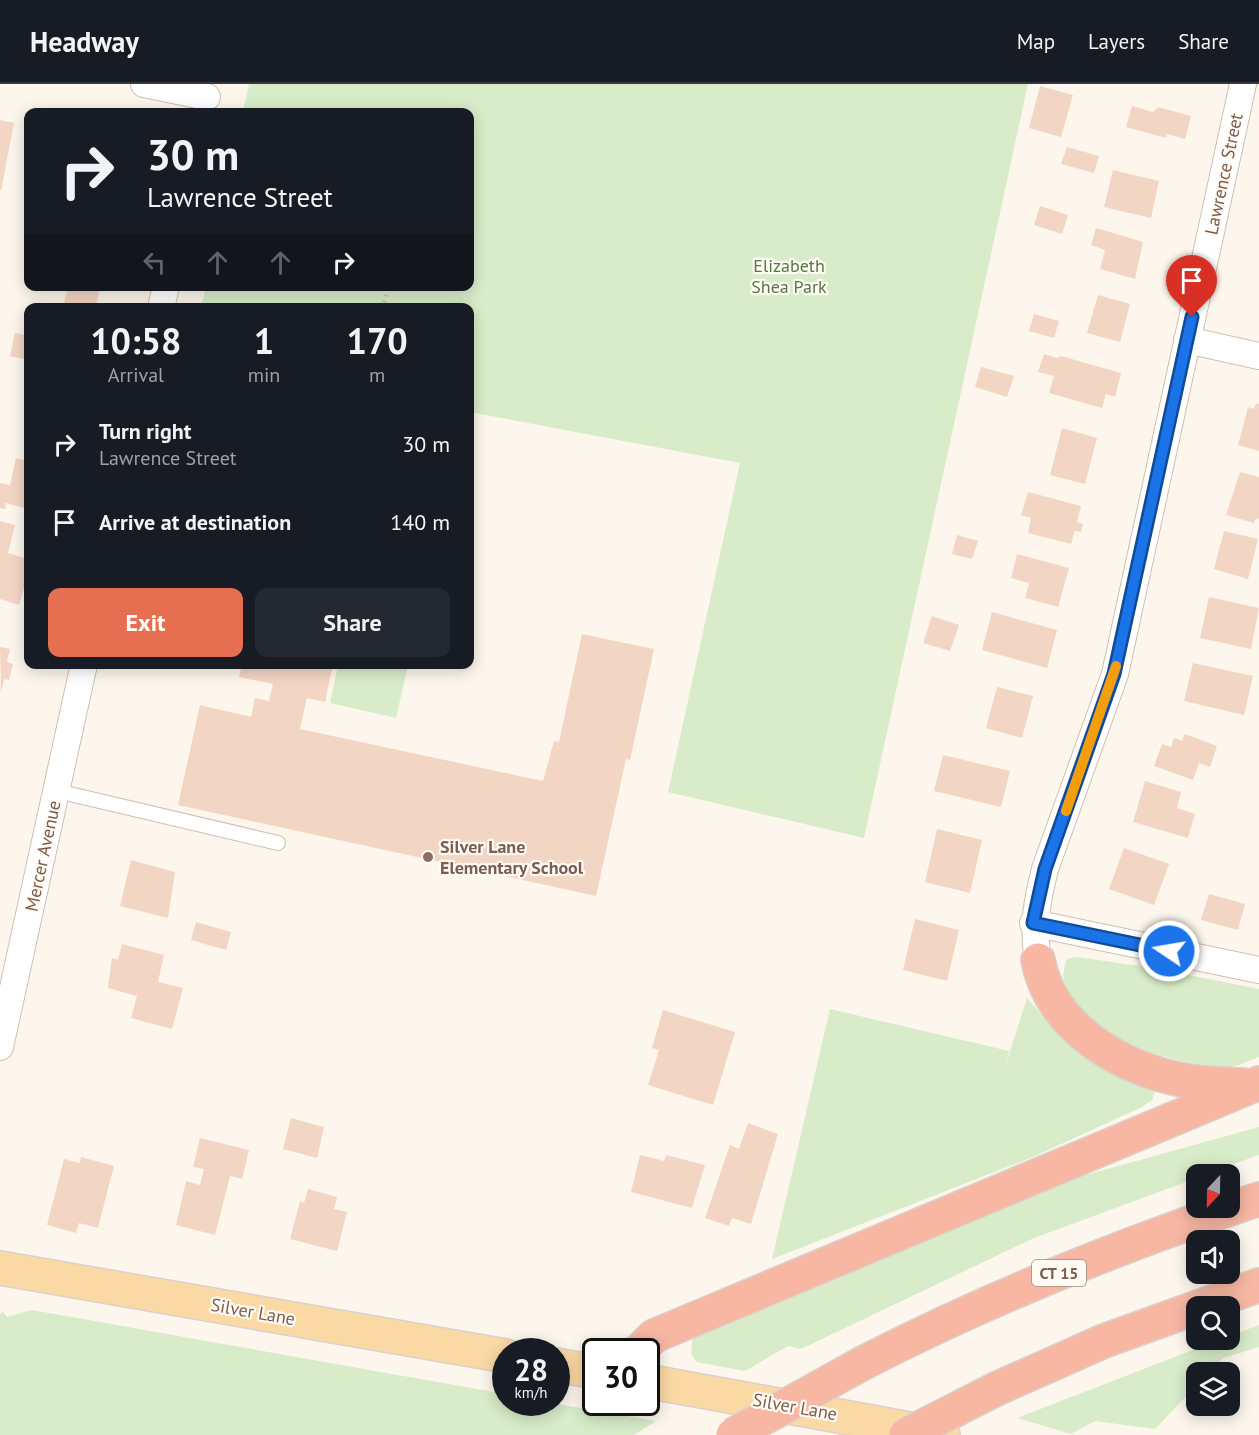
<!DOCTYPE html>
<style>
body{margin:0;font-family:"PT Sans",sans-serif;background:#242831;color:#f1f3f6;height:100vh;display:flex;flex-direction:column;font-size:22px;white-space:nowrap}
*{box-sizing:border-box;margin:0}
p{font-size:20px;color:#9ea1a6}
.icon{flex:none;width:33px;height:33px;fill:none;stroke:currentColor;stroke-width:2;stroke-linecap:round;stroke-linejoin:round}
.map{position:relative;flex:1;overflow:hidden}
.drawer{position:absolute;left:24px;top:219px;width:450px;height:366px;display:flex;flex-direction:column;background:#171b24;border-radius:12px;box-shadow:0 3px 15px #0003}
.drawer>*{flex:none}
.banner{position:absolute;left:24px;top:24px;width:450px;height:183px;border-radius:12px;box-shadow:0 3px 15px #0003;background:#171b24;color:#f1f3f6;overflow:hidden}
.needle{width:39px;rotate:202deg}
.tools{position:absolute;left:1186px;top:1080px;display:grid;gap:12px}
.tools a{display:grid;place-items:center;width:54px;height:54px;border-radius:12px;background:#171b24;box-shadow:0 3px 15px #0003;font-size:30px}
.speed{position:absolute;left:492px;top:1254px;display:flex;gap:12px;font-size:30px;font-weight:700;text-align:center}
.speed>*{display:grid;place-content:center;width:78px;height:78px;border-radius:50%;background:#171b24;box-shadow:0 3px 15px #0003;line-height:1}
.speed small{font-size:15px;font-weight:400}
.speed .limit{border:3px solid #111;border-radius:9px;background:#fff;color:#111}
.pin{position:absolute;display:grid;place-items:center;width:51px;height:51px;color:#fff;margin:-62px -26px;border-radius:50% 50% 50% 0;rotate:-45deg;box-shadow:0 0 6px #0007}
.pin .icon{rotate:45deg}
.me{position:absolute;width:66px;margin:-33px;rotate:282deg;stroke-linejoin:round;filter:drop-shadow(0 0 4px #0008)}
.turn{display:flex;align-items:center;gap:21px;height:126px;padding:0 24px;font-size:27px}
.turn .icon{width:78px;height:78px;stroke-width:2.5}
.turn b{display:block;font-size:42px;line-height:51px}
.lanes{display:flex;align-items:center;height:57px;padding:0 24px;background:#0003;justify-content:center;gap:30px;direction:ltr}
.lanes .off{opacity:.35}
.eta{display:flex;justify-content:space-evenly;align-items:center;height:102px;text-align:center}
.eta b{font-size:36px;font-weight:800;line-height:42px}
.action{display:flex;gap:12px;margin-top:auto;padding:12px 24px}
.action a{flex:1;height:69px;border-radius:12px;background:#e76f51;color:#fff;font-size:24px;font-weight:800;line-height:69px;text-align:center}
.action a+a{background:#242831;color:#f1f3f6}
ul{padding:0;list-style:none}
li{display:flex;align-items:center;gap:18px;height:78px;padding:0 24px}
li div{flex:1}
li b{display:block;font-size:22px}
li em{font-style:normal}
header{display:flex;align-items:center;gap:36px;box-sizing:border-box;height:84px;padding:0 30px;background:#171b24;border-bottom:2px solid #363941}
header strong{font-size:28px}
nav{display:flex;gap:33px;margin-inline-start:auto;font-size:21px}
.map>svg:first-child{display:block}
</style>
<header>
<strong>Headway</strong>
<nav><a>Map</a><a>Layers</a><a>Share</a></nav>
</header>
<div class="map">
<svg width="1259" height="1351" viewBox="0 0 1259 1351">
<rect width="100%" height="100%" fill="#fdf6ec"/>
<path fill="#d8ecc9" d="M249,0H1028L864,754L668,708L740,379L470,328V224L201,223L206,203L470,202V28H243Z
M338,581H408L396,634L330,619Z
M1077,873L1153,884L1259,905V973C1250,976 1238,983 1228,983C1180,984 1039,944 1067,875Z
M1027,914L1065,958L1115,990L1155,1008L1152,1016L1142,1023L1033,1073L772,1175L830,925L1009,967L1006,980Z
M1259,1043V1071L1206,1090H1197V1094L1034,1154L801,1265L788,1262L745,1287L696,1278L691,1269L693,1248L1046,1102Z
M32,1226L505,1310L506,1318L552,1319L656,1337L634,1351H0V1230L3,1228L7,1233Z
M1259,1241V1263L1223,1274L1209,1288H1197V1301L1155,1345L1095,1337L1071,1350L1017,1334L1216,1257L1230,1256V1252Z"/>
<path fill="#f3d5c3" d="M1040,2L1073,11L1061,53L1029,44Z
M1132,22L1153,28L1158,23L1191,32L1185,55L1167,50L1166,54L1126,43Z
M0,36L14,39L1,106H0Z
M1067,63L1099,72L1094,89L1061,80Z
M1113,86L1159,97L1151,134L1104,123Z
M1040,122L1068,131L1062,150L1034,141Z
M1096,144L1143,158L1135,195L1100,185L1105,166L1091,161Z
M68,202H100L96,224H63Z
M1098,211L1130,220L1120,258L1087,249Z
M1034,230L1059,237L1054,254L1029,247Z
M15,249L28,252V276L10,272Z
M1044,270L1057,274L1061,272L1121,289L1115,313L1106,310L1102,324L1049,309L1054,292L1038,288Z
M981,283L1014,292L1007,313L975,303Z
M1256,319L1259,320V367L1238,361L1248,323L1254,325Z
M1062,344L1097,354L1085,400L1050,391Z
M16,374L28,377V425L6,419L5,425L0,424V399L10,401Z
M1240,388L1259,393V435L1256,434L1254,439L1226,431Z
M1028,408L1081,422L1077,438L1083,440L1081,448L1075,447L1071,460L1028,449L1031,434L1021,431Z
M0,437L15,441L8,469L28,475V505L24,504L19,521L0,515Z
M1224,447L1258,455L1248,495L1214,485Z
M957,451L978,457L972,475L952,470Z
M1017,470L1069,484L1058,523L1025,514L1029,499L1011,494Z
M1209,513L1259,524L1251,565L1200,554Z
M992,528L1057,546L1047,584L982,566Z
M932,532L959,541L950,567L923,559Z
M582,550L654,565L630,676L626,675L596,812L178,721L200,621L251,633L255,614L269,617L273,600L239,593L242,580H333L325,618L307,614L300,645L543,697L554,657L559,658Z
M0,563L10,565L7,578L13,580L9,596L4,595L1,610Z
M1193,579L1253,592L1244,631L1184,617Z
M997,603L1033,612L1022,654L986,644Z
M1185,650L1217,662L1210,683L1199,679L1193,696L1154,682L1162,660L1171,663L1174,654L1182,657Z
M943,671L1010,687L1001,723L934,707Z
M1145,697L1181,708L1177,724L1195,730L1188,754L1133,738Z
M937,745L982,756L970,809L925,798Z
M1124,764L1169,780L1154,821L1109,805Z
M131,776L175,788L168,834L120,822Z
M1209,810L1245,820L1238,846L1201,836Z
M915,835L959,846L947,897L903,886Z
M196,838L231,848L226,866L191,856Z
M122,860L164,871L158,898L183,904L172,945L131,934L137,912L108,904L112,874L118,876Z
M663,926L735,948L713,1021L648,1001L659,966L652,964Z
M291,1034L324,1043L317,1074L283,1065Z
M748,1039L778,1050L751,1140L732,1134L729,1142L705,1134L730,1061L739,1065Z
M200,1054L249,1066L242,1095L230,1092L215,1151L176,1141L186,1097L200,1101L204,1085L193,1083Z
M640,1071L664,1077L666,1071L705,1081L692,1124L631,1108Z
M81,1073L114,1082L98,1144L79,1139L76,1149L47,1141L64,1075L80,1079Z
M308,1105L337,1113L334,1125L347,1128L337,1167L290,1155L300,1117L304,1119Z"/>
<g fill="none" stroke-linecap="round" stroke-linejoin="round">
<defs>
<path id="service" d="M57,707L278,759"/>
<path id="minor" d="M144,0L207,13
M161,224L166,202
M1187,256L1259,272
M1033,839L1259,886
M1038,876C1032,843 1037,817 1045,785L1115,590L1243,0
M0,963L84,580"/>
<path id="primary" d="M0,1184L506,1272
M556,1281L596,1288
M646,1297L943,1351"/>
<path id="motorway" d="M1038,876C1051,944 1120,984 1183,996C1203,1000 1223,1000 1243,1001
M638,1268L654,1252L1259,999
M865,1278C992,1213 1124,1160 1259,1115
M996,1305L1104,1257L1259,1201"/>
</defs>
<use href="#service" stroke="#d1beb0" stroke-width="16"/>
<use href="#minor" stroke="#d1beb0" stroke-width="28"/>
<use href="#primary" stroke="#dad1cd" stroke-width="36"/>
<use href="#motorway" stroke="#dad1cd" stroke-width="36"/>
<path stroke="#d9b8a5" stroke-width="4" stroke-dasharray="1.5 4.5" stroke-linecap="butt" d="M383,224L388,204"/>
<use href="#service" stroke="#fff" stroke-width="14"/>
<use href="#minor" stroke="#fff" stroke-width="26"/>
<use href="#primary" stroke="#fbd9a5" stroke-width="33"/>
<use href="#motorway" stroke="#f7b7a3" stroke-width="33"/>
<defs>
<path id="motorway-bridge" d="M733,1351L865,1278
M906,1351L996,1305"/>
</defs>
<use href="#motorway-bridge" stroke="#dad1cd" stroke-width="36" stroke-linecap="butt"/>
<use href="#motorway-bridge" stroke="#f7b7a3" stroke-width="33"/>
</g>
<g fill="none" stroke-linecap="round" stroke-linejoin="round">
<defs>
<path id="route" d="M1169,867L1033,839L1045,785L1114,590L1192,233"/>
</defs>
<use href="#route" stroke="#114b97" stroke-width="15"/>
<use href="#route" stroke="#1a73e8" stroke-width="10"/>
<path stroke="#f59e0b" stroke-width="10" d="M1066,727L1116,582"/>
</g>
<circle fill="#8d6e63" stroke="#fffaf3" stroke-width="2" cx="428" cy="773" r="6"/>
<g text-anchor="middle" stroke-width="4.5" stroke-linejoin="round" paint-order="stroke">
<rect fill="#fffaf3" stroke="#a28b7f" stroke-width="1.5" x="1032" y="1176" width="54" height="26" rx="4.5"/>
<g font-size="16" font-weight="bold" fill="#7a5c4d">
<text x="1059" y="1195">CT 15</text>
</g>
<g font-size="18" fill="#7a5c4d" stroke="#fffaf3">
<text transform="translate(1224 90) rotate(-78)" y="6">Lawrence Street</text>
<text transform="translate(43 772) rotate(-78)" y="6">Mercer Avenue</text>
<text transform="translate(253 1228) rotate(10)" y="6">Silver Lane</text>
<text transform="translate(795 1323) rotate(10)" y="6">Silver Lane</text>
</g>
<g font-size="18" fill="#537a41" stroke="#fffaf3">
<text x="789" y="188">Elizabeth<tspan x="789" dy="21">Shea Park</tspan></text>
</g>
<g font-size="18" font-weight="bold" fill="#785e54" stroke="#fffaf3" text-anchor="start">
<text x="440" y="769">Silver Lane<tspan x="440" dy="21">Elementary School</tspan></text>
</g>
</g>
</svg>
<div class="tools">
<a><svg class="needle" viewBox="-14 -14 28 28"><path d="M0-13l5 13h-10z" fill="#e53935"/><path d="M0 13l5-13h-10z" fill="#9ea1a6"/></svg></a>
<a><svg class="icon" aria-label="sound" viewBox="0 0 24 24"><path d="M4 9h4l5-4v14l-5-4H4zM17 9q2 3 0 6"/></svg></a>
<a><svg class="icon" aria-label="search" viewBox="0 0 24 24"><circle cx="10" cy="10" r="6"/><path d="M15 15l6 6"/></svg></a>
<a><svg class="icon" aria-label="layers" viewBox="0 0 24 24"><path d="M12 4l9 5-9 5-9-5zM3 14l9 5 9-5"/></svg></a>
</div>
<div class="speed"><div>28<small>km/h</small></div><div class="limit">30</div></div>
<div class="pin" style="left:1192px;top:233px;background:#d93025"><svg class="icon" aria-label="arrive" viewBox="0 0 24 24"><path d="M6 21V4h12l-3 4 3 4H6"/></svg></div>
<svg class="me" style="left:1169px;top:867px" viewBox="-20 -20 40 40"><circle r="17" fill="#1a73e8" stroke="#fff" stroke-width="3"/><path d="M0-11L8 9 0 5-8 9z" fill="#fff"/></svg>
<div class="banner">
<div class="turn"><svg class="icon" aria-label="right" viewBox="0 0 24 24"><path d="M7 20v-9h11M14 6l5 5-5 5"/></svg><div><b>30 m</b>Lawrence Street</div></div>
<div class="lanes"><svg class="icon off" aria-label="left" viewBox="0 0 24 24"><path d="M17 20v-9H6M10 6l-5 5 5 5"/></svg><svg class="icon off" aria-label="ahead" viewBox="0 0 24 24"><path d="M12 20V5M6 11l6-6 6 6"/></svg><svg class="icon off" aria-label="ahead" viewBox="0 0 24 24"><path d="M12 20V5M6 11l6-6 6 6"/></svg><svg class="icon" aria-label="right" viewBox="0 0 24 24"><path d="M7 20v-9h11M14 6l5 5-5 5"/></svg></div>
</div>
<section class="drawer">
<div class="eta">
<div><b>10:58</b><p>Arrival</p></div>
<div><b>1</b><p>min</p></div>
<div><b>170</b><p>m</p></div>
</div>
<ul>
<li><svg class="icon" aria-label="right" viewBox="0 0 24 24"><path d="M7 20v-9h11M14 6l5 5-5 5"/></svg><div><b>Turn right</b><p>Lawrence Street</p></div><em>30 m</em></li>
<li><svg class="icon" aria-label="arrive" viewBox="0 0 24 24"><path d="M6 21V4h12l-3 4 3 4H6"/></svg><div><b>Arrive at destination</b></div><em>140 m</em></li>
</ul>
<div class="action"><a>Exit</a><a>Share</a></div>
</section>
</div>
